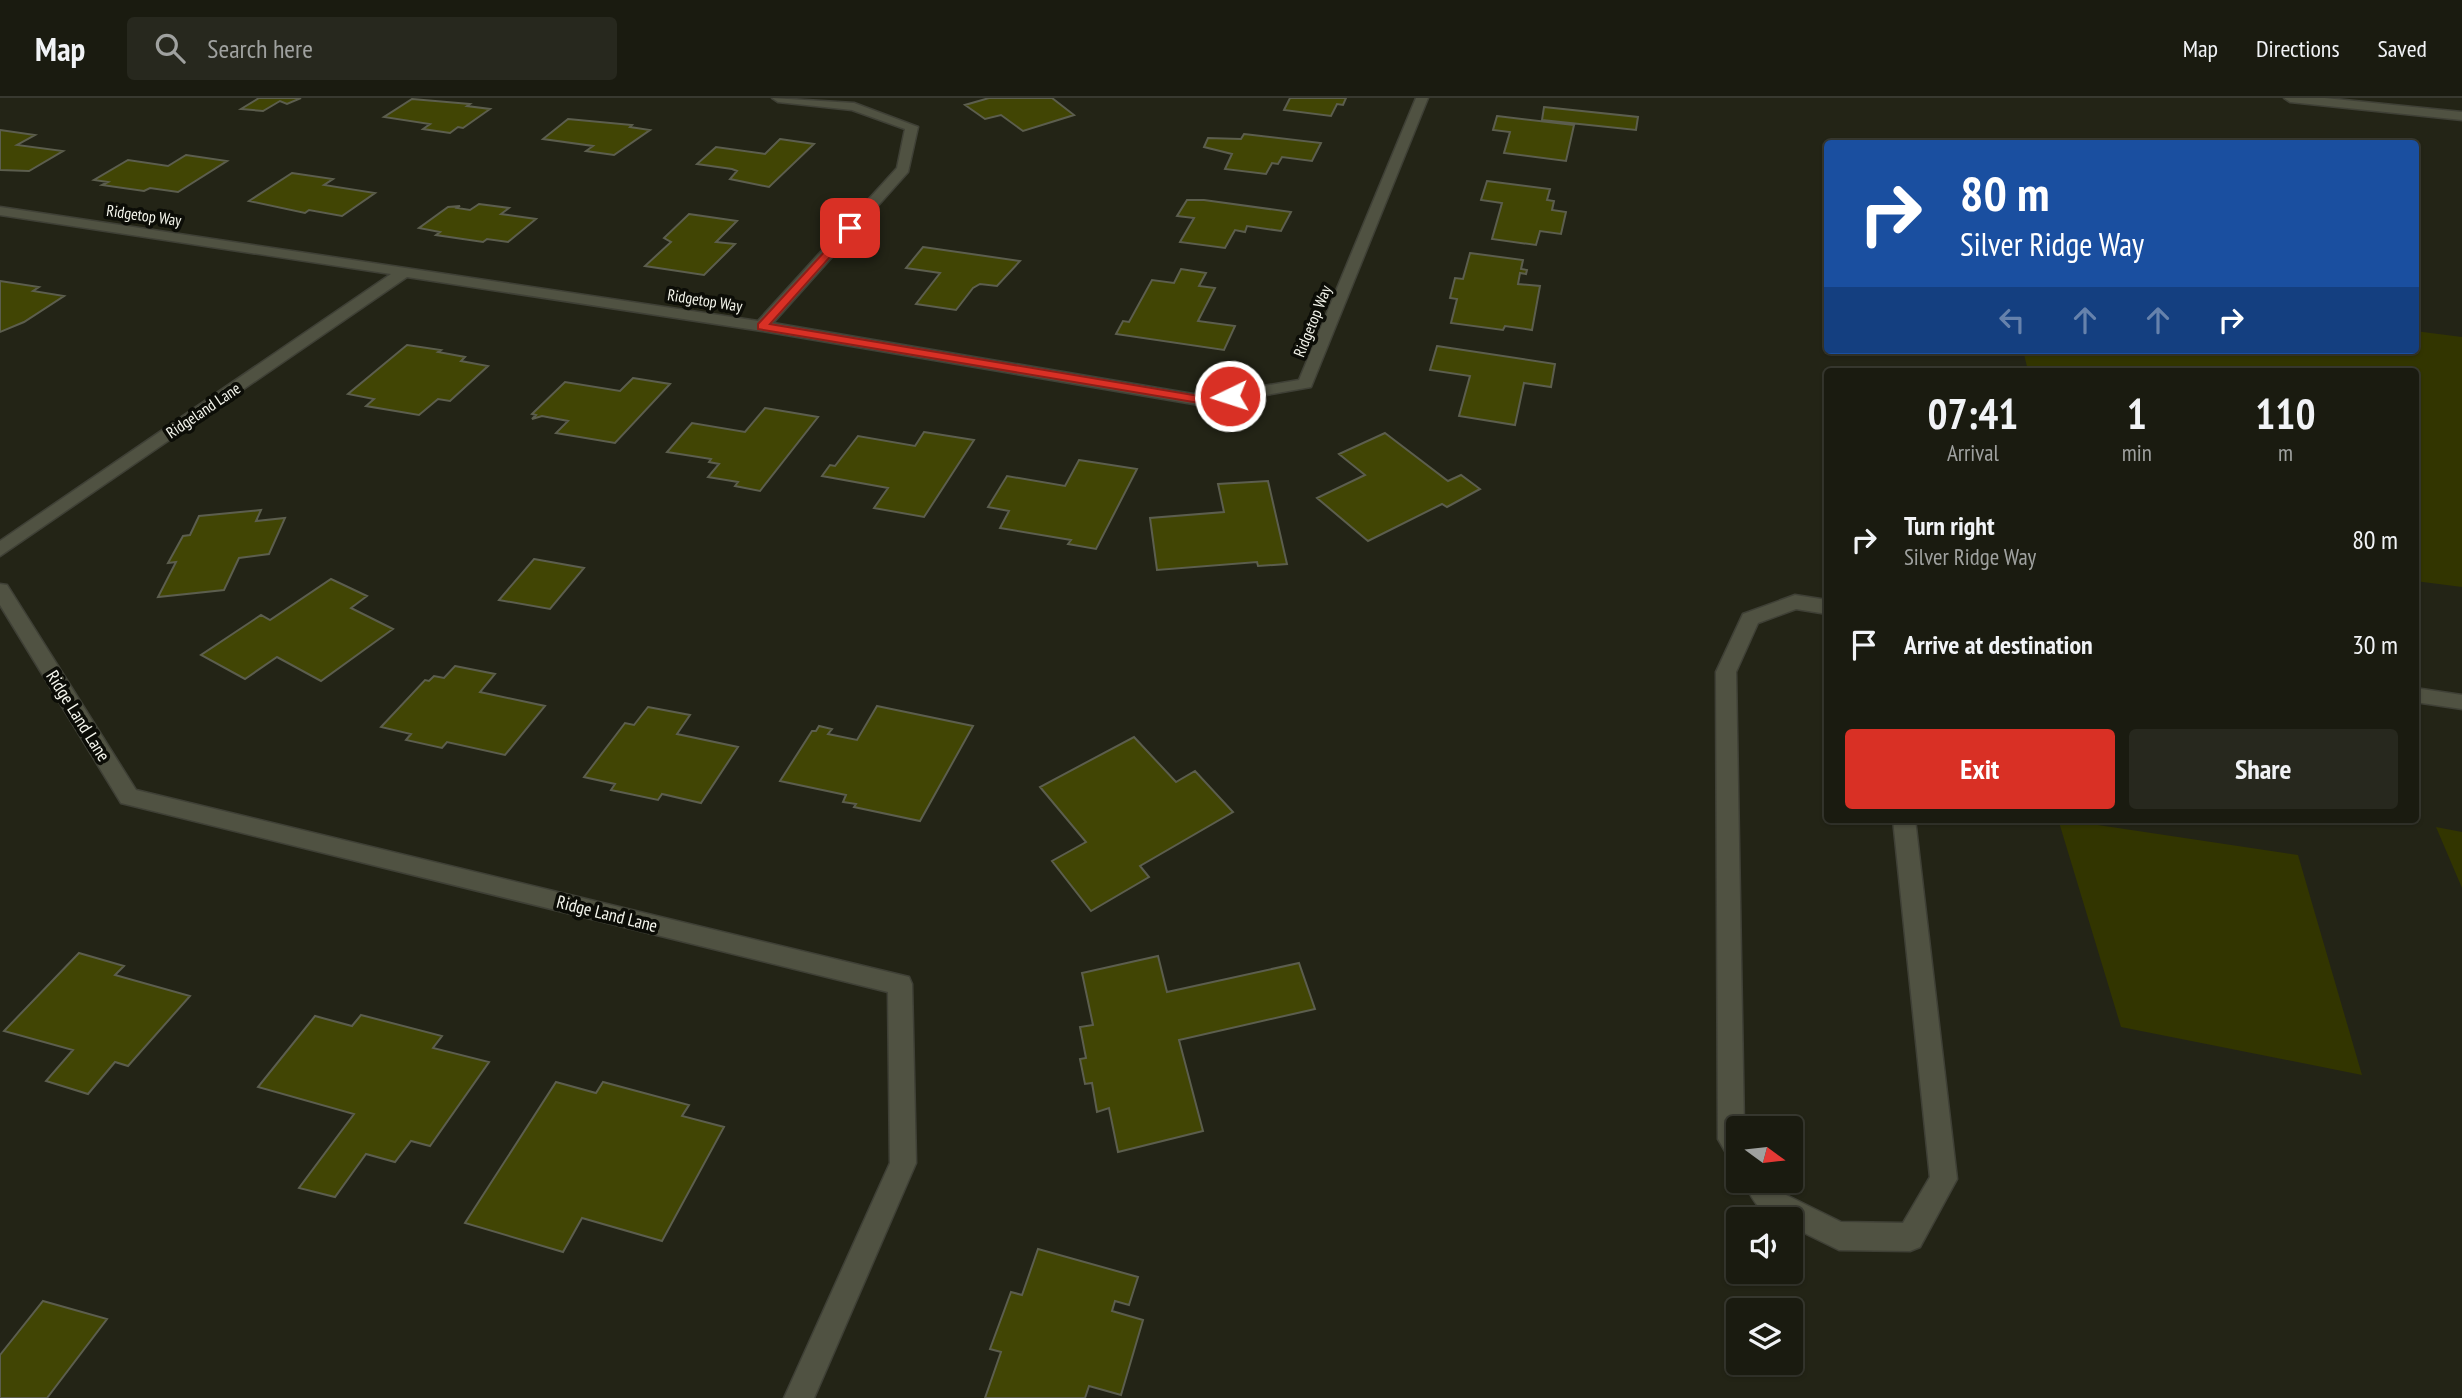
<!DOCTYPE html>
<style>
body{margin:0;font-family:"PT Sans Narrow",sans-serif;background:#27281e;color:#f1f3f6;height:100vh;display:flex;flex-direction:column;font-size:26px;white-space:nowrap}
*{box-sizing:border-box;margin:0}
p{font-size:23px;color:#9fa19f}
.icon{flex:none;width:38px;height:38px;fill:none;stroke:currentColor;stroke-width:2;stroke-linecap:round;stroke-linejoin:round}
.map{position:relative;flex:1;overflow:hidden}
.details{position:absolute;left:1824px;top:270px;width:595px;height:455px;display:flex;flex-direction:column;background:#1a1b10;border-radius:7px;box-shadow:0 2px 5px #0004,0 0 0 2px #383930}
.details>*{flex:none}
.guide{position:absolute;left:1824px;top:42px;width:595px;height:214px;border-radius:7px;box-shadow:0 2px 5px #0004,0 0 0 2px #383930;background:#1a4fa0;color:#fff;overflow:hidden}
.needle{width:46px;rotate:105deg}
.controls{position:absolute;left:1726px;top:1018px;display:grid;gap:14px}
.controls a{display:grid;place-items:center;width:77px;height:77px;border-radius:7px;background:#1a1b10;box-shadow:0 2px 5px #0004,0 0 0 2px #383930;font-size:35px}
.pin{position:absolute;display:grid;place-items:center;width:60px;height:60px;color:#fff;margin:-30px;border-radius:14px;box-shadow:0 4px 10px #0006}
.me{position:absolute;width:77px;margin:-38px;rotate:266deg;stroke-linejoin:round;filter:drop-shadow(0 0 5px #0008)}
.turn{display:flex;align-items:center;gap:24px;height:147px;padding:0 21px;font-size:32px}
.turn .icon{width:91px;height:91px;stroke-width:2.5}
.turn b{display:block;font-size:49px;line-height:60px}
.lanes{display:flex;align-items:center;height:66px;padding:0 21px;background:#0003;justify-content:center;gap:35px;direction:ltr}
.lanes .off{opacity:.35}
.eta{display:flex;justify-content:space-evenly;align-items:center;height:119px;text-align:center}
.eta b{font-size:42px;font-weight:700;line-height:49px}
.cta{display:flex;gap:14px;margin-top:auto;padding:14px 21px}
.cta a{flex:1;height:80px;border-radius:7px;background:#d93025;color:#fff;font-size:28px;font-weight:700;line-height:80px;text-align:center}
.cta a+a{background:#27281e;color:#f1f3f6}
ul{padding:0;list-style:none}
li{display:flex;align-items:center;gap:21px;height:105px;padding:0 21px}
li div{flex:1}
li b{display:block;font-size:26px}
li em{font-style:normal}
header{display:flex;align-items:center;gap:42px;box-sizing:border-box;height:98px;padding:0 35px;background:#1a1b10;border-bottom:2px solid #383930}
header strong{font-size:33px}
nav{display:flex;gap:38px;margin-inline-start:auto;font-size:24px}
.search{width:490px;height:63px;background:#27281e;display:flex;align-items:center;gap:18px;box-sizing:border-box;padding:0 24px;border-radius:7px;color:#9fa19f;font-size:26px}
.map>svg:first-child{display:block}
</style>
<header>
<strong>Map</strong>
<div class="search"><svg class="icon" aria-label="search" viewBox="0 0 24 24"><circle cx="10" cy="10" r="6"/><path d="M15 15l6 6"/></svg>Search here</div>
<nav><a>Map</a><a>Directions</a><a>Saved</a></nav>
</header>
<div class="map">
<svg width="2462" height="1300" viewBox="0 0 2462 1300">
<rect width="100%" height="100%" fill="#232416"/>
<path fill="#323500" d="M2415,233L2462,239V489L2415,483V273H2028L2023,252H2415Z
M2058,721L2298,757L2362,977L2121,929Z
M2436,729L2462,734V790Z"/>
<path fill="#414504" stroke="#5c5e4e" stroke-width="2" d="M259,0H301L287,6L280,3L263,13L241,11Z
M989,0H1052L1074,17L1023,33L1001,17L985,21L965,7Z
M1290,0H1346L1343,7L1337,6L1331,18L1284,12Z
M412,1L470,6L467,8L490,11L463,30L458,29L450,35L423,31L430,26L384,19Z
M1544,9L1638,19L1636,32L1542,22Z
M1497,18L1574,27L1566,63L1504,55L1510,34L1493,32Z
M568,21L632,27L630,29L650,32L614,57L586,53L593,48L543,41Z
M0,32L35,37L17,47L63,53L29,73L0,72Z
M1244,36L1321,45L1312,63L1282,59L1278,66L1272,65L1266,76L1225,71L1232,56L1204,49L1208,40L1241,41Z
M780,41L814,46L769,89L730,81L737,73L732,71L697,66L716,49L765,56Z
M186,57L227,63L178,94L150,90L144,93L102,87L108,84L94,82L128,62L168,68Z
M292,75L333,81L324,87L375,95L342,118L309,112L305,115L249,103Z
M1487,83L1550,91L1547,102L1554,103L1552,112L1566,114L1561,136L1540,133L1536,147L1492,141L1502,105L1481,102Z
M1187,102H1204L1291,114L1281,133L1247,128L1245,134L1235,132L1225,150L1180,144L1194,120L1177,118Z
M479,106L509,110L501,116L536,121L508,144L487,141L483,144L436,137L440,134L419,130L448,109L460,108L457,110L470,112Z
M689,116L737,123L716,144L735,146L704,177L645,168L671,144L664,140Z
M923,149L1020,163L997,188L980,186L973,190L956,212L916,206L940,175L906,170Z
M1470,155L1523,162L1521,171L1527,172L1526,176L1520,175L1518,186L1540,188L1532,232L1505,228L1503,232L1451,225L1457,201L1450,200L1455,180L1463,181Z
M1181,171L1206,175L1199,188L1215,190L1198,223L1235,228L1224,252L1116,236L1123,223L1129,224L1152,182L1174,185Z
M0,183L39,189L33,193L64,198L24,224L0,234Z
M407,247L441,252L438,254L465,259L461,263L488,268L450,303L438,301L419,317L366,308L374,301L348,296Z
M1437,248L1555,266L1551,289L1524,285L1515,327L1459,318L1470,278L1430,272Z
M633,280L670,286L615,345L556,335L568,323L542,318L532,321L536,317L532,316L565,284L620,293Z
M765,310L818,319L760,393L735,388L738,384L708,379L719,366L709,364L711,361L667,354L692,325L745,334Z
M924,334L974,342L924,419L874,410L888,390L822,378L830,367L835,368L858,338L915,348Z
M1385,335L1448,383L1461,377L1480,391L1447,409L1442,406L1368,443L1317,400L1365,377L1339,356Z
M1079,362L1137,371L1096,451L1068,446L1071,442L1000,430L1009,413L988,409L1007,378L1065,388Z
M1268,383L1287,466L1258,468L1257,464L1157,472L1150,420L1224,414L1218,386Z
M261,412L256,423L285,420L269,456L239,460L224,492L158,499L176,464L168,465L183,438L190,437L199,418Z
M534,461L584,470L550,511L499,502Z
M331,481L367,498L351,510L393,531L321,583L277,559L245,581L201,557L261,517L270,522Z
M455,568L495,576L480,594L545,608L505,657L447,644L442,650L406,642L411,636L381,629L425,582L429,583L434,578L444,580Z
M877,608L973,628L920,723L854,709L856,706L843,704L846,697L780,683L812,633H816L819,628L832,631L828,636L857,642Z
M648,609L690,617L677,636L738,649L701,705L662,696L658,702L611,692L615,686L584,679L625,625L634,627Z
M1134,639L1176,684L1195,673L1233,714L1140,768L1149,779L1091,813L1052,763L1086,744L1040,689Z
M79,855L124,868L115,877L190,898L128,968L115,964L88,996L46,983L73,952L4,933Z
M1158,858L1167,894L1299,865L1315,911L1179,942L1203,1033L1118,1054L1109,1010L1097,1014L1092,985L1085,986L1080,961L1086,960L1080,929L1093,927L1082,875Z
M361,917L442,938L433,950L489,964L430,1048L411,1043L395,1064L366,1056L335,1099L299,1090L354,1016L258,989L315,918L352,928Z
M556,984L596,995L603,984L689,1007L682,1018L724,1029L662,1143L582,1120L563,1154L465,1125Z
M1038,1151L1138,1179L1129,1207L1115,1203L1112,1213L1143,1222L1121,1297L1089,1288L1085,1300H985L1001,1254L990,1251L1011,1194L1022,1197Z
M43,1203L107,1221L47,1300H0V1257Z"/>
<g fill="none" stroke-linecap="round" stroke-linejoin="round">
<defs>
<path id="minor" d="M772,0L854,5L918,29L908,74L773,225L1205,298L1299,282L1416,0H1428L1311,289L1205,308L762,233L407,179L0,458V443L391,176L0,117V109L758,223L897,70L905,31L852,12L778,4Z
M2284,0H2325L2462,14V22L2290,4Z
M0,486L7,487L136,692L909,879L912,886L916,1065L814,1300H784L890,1065L888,894L121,705L0,507Z
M1795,497L1827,502V516L1796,511L1758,525L1736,574L1744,1031H1738V1063L1729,1060L1718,1041L1716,574L1743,516Z
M2415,590L2462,597V611L2415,604Z
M1893,721H1915L1957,1081L1920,1149L1910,1153L1839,1152L1790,1128V1122C1764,1122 1753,1105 1744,1083H1772L1778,1093L1841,1124L1903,1125L1930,1079Z"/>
</defs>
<use href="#minor" stroke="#3f4036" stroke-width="3"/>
<use href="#minor" fill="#505242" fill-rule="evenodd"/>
</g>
<path fill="#d93025" stroke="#8d1f18" stroke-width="2" d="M850,126L856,130L854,132L770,226L1205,299L1230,295L1236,298L1205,306L758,231V226Z"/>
<g text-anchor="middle" stroke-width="7" stroke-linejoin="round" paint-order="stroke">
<g font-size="16" fill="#f5f6ed" stroke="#0c0d07">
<text transform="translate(144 117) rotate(8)" y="6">Ridgetop Way</text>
<text transform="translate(705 202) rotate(9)" y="6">Ridgetop Way</text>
<text transform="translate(1312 223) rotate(-68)" y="6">Ridgetop Way</text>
<text transform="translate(203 312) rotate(-34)" y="6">Ridgeland Lane</text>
</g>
<g font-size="18" fill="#f5f6ed" stroke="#0c0d07">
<text transform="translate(78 618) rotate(58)" y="6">Ridge Land Lane</text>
<text transform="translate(607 816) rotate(14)" y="6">Ridge Land Lane</text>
</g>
</g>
</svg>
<div class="controls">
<a><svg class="needle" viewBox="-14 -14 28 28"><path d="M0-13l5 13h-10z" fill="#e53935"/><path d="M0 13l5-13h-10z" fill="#9fa19f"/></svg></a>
<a><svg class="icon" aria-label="sound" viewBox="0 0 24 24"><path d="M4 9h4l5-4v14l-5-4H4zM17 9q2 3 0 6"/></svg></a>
<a><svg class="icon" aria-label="layers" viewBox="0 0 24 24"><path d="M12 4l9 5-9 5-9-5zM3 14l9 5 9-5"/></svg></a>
</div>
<div class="pin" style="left:850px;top:130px;background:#d93025"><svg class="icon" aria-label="arrive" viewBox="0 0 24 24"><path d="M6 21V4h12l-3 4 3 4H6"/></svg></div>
<svg class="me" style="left:1230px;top:298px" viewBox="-20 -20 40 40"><circle r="17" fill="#d93025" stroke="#fff" stroke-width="3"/><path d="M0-11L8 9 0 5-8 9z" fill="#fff"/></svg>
<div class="guide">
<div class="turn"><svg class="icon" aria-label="right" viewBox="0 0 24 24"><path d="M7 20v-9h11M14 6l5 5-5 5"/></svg><div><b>80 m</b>Silver Ridge Way</div></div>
<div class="lanes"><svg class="icon off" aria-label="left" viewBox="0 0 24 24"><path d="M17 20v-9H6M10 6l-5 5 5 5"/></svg><svg class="icon off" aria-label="ahead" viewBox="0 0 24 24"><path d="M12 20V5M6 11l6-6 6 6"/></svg><svg class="icon off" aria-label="ahead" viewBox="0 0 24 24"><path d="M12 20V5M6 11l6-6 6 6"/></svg><svg class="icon" aria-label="right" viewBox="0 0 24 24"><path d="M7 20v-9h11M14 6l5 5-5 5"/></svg></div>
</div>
<section class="details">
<div class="eta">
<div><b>07:41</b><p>Arrival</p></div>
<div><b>1</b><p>min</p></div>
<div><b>110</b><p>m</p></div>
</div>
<ul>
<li><svg class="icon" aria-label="right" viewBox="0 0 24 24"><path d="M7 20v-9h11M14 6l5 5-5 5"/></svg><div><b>Turn right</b><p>Silver Ridge Way</p></div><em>80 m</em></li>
<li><svg class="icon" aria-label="arrive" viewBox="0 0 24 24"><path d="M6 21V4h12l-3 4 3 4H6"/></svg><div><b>Arrive at destination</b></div><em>30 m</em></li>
</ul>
<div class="cta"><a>Exit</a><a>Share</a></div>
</section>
</div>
